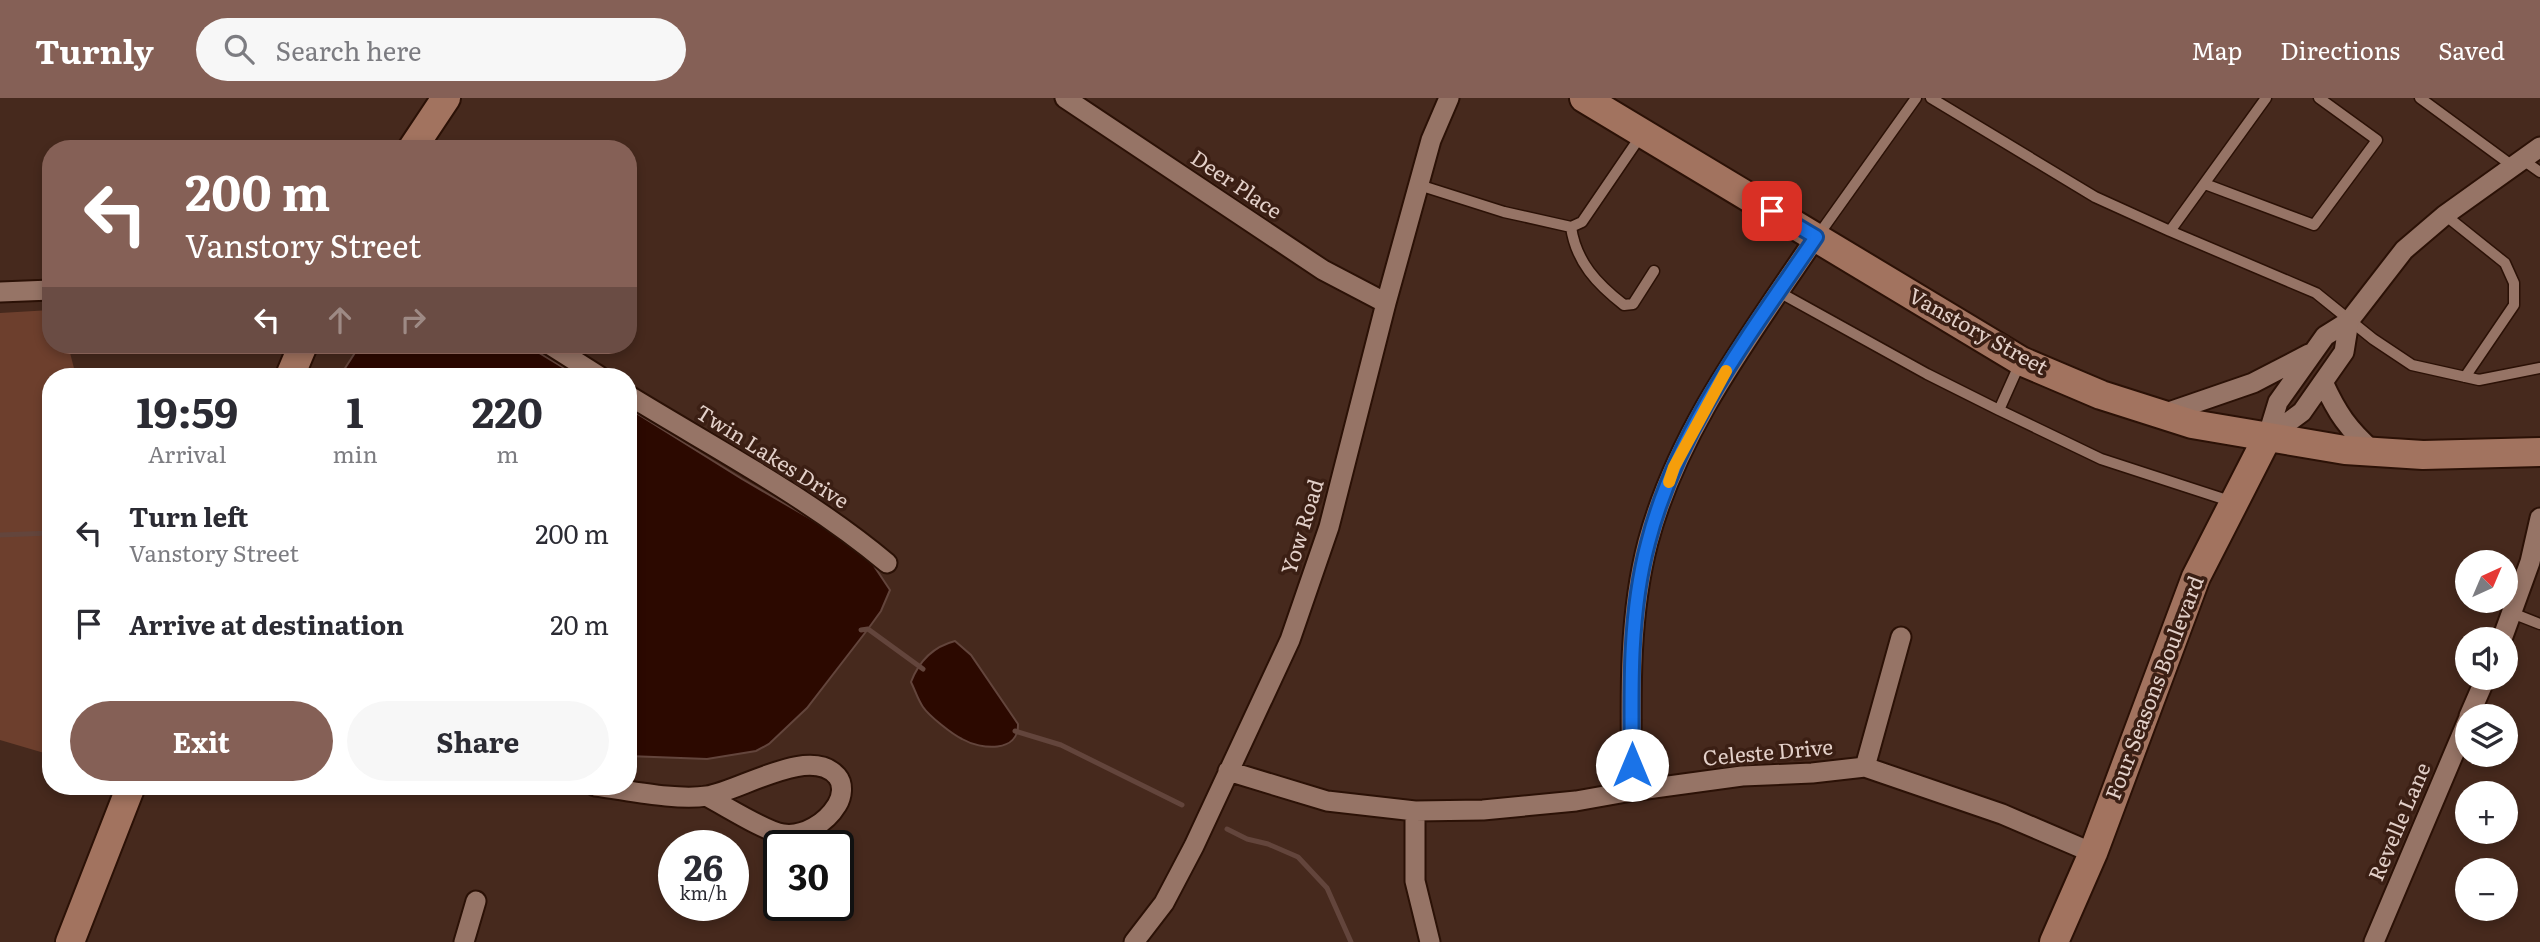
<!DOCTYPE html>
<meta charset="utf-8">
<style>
body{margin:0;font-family:Literata,serif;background:#f7f7f7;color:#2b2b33;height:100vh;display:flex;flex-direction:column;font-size:26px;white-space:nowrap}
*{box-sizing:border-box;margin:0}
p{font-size:23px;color:#7c7c81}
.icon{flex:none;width:38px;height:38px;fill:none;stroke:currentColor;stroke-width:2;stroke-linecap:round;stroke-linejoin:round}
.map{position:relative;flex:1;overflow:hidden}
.details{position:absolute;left:42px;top:270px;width:595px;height:427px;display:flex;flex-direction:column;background:#fff;border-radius:28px;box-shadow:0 4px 10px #0003}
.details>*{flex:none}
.hud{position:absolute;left:42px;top:42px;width:595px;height:214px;border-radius:28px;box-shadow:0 4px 10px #0003;background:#856056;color:#fff;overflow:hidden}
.needle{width:46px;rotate:44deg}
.tools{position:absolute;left:2455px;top:452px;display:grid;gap:14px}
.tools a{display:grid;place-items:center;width:63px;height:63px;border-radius:50%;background:#fff;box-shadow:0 4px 10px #0003;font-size:35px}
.speed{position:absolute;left:658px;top:732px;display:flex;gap:14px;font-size:35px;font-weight:700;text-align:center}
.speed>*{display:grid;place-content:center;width:91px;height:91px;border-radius:50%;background:#fff;box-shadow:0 4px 10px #0003;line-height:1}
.speed small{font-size:18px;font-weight:400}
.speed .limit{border:4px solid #111;border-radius:10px;background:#fff;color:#111}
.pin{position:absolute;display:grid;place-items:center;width:60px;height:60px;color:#fff;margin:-30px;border-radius:14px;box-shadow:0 4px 10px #0006}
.me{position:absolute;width:77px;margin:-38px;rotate:0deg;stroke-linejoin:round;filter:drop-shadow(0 0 5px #0008)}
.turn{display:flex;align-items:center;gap:24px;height:147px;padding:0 28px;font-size:32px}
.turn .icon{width:91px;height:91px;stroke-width:2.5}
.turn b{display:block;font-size:49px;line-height:60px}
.lanes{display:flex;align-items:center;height:66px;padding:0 28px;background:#0003;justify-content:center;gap:35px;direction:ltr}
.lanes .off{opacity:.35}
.eta{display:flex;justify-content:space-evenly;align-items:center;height:119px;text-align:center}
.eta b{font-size:42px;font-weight:700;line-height:49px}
.primary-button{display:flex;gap:14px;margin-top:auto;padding:14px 28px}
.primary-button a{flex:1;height:80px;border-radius:42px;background:#856056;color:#fff;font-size:28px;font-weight:700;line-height:80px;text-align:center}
.primary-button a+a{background:#f7f7f7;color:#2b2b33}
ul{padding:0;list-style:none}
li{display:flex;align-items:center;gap:21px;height:91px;padding:0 28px}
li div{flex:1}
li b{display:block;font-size:26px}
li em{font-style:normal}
header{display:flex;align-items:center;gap:42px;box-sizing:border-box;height:98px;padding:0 35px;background:#856056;color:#fff}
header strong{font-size:33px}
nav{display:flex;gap:38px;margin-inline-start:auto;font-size:24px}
.search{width:490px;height:63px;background:#f7f7f7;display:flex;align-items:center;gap:18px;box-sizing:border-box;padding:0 24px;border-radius:38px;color:#7c7c81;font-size:26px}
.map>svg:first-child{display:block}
</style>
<header>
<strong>Turnly</strong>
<div class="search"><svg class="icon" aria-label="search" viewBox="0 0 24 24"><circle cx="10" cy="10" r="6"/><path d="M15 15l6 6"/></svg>Search here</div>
<nav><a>Map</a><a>Directions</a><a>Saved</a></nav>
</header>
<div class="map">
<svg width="2540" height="844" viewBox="0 0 2540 844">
<rect width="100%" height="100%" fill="#46291d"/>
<path fill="#6d3f2d" d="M51,212V247H68L76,278H51V657L0,642V215Z"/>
<path fill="#2c0900" stroke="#63453c" stroke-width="2" d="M360,247H526L577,278H340Z
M628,310L742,381L830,432L872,465L890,492L881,513L868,531L807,610L769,646L756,653L707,661L628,658Z
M955,543L971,557L1018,626C1019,655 981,652 962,641C952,636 929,618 923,609C918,602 915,592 911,584C919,563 932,549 955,543Z"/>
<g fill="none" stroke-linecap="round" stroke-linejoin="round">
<path stroke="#63453c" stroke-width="5" d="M0,437L51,435
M861,532L868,531L923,571
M1015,633L1061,647L1182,707
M1227,731L1247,741L1268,746L1298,759L1327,790L1351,844"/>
<defs>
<path id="lane" d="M1931,0L2095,99L2170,133
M2266,0L2170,133L2316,195L2373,241L2412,267L2479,282L2540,270
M2420,0L2514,69
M2523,62L2540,74
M2205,86L2314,127L2377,42L2319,0
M1419,87L1504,114L1571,129L1582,124L1642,36
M2445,117L2505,165L2514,185V207L2465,279
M1571,129C1576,164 1597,186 1624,207L1633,206L1654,173
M1817,139L1916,0
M1779,194L1927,276L1999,312L2020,265
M1999,312L2101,361L2233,404
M2512,515L2540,526"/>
<path id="street" d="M1065,0L1323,172L1386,205
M0,194L51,192
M550,247L599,278
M2323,284C2337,315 2348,331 2374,354
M628,297C716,351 808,399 887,465
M2163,316L2253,285L2309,256
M2267,340L2278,304L2325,238L2349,223L2404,152L2445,117L2540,49
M2267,340L2302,314L2344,254L2349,223
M2502,541L2530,464L2540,420
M2469,618L2486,579
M1865,669L1901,539
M1228,673L1327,703L1415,713L1483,712L1576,703L1632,693L1742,678L1812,675L1865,669L2002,716L2093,755
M595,688C627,692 676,703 707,698C740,693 810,647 837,678C844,686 842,699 837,707C826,725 804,739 783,736C766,734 724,707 706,698
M1632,693C1631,611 1627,524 1648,444C1678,331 1752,235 1816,139
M1415,713V783L1430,844
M464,844L476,803
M1134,844L1164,805L1194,748L1290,542L1329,429L1386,205L1431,42L1449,0
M2374,844L2468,622"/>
<path id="secondary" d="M1584,0L2021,263L2101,297L2192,326L2345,352L2423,357L2540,354
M412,51L446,0
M290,278L303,247
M70,844L131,688
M2054,844L2093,755L2196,479L2267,340"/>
</defs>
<use href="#lane" stroke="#2b1106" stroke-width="13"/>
<use href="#street" stroke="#2b1106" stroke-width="23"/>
<use href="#secondary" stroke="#2b1106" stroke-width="32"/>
<use href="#lane" stroke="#967466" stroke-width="10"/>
<use href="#street" stroke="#967466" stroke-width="19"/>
<use href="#secondary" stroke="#a2735f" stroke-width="28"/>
</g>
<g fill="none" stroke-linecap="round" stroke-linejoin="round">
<defs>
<path id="route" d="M1632,667C1631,593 1629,516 1648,445C1677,331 1751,235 1816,139L1772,113"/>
</defs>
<use href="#route" stroke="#114b97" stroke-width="18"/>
<use href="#route" stroke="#1a73e8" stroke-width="12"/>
<path stroke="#f59e0b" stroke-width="12" d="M1669,384L1674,369L1726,273"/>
</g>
<g text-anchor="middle" stroke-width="7" stroke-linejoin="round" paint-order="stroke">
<g font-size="21" fill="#e3d0c9" stroke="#3b1f14">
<text transform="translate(1236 87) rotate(34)" y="7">Deer Place</text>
<text transform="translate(1978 234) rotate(29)" y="7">Vanstory Street</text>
<text transform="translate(772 359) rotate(32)" y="7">Twin Lakes Drive</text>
<text transform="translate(1303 429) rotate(-73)" y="7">Yow Road</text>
<text transform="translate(2155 590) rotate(-69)" y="7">Four Seasons Boulevard</text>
<text transform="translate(1768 655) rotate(-5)" y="7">Celeste Drive</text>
<text transform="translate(2400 724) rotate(-67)" y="7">Revelle Lane</text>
</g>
</g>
</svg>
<div class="tools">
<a><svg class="needle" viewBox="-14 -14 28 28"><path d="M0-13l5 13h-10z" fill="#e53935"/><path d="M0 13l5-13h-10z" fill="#7c7c81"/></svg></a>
<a><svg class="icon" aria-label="sound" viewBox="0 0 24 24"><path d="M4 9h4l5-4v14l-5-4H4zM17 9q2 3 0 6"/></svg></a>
<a><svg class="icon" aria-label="layers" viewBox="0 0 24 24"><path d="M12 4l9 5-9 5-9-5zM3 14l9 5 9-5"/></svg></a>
<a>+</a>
<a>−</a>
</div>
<div class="speed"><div>26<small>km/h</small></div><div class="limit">30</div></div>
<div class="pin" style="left:1772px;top:113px;background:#d93025"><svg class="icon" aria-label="arrive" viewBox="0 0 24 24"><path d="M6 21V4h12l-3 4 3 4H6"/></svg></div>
<svg class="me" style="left:1632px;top:667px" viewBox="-20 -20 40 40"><circle r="19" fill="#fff"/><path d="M0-13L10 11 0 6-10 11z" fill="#1a73e8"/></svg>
<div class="hud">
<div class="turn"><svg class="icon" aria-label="left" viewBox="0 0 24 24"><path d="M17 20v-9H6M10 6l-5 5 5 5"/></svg><div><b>200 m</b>Vanstory Street</div></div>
<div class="lanes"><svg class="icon" aria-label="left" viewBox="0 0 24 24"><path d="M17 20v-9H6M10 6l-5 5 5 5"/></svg><svg class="icon off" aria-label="ahead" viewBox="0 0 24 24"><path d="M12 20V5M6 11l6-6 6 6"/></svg><svg class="icon off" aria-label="right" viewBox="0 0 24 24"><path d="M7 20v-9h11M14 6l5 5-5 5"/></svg></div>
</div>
<section class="details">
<div class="eta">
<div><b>19:59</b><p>Arrival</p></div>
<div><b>1</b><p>min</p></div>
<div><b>220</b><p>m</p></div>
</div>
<ul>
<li><svg class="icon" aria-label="left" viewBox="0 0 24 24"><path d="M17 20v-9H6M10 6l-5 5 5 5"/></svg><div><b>Turn left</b><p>Vanstory Street</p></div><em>200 m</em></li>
<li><svg class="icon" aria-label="arrive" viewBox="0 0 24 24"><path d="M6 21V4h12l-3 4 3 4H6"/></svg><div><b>Arrive at destination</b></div><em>20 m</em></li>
</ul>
<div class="primary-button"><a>Exit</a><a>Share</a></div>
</section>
</div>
